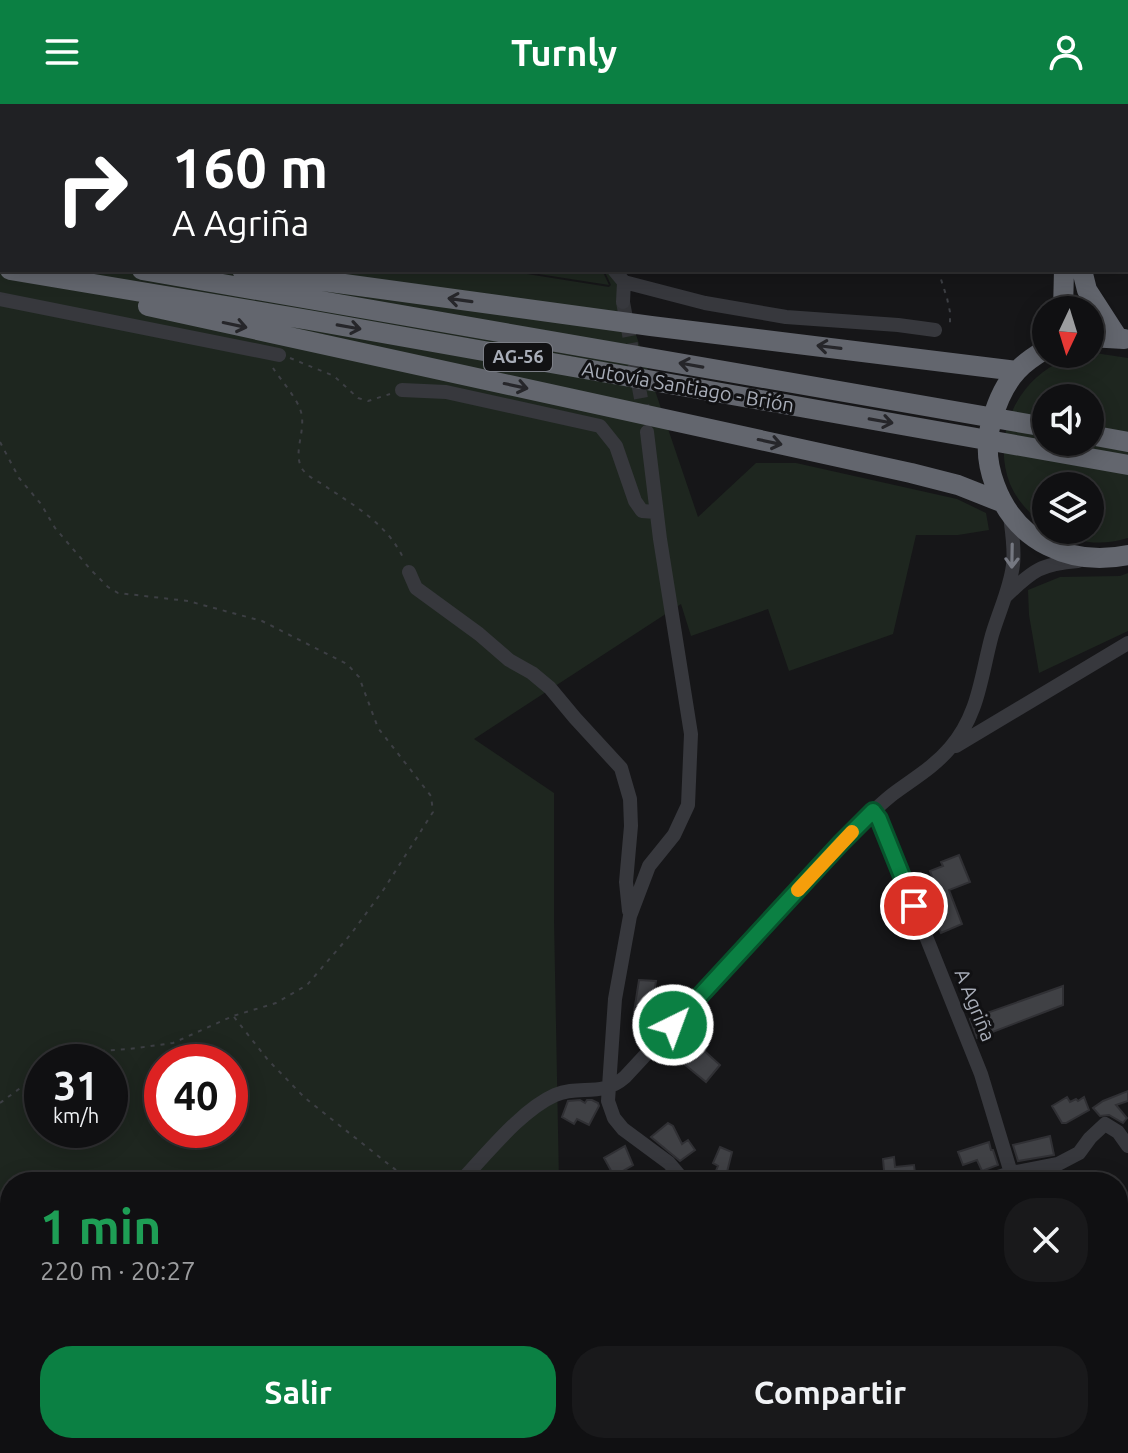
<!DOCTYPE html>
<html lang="es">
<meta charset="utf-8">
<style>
body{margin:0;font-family:Ubuntu,sans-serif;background:#19191b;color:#f1f3f6;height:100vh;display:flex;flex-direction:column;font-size:30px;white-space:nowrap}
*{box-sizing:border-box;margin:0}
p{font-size:26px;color:#9c9d9f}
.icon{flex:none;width:44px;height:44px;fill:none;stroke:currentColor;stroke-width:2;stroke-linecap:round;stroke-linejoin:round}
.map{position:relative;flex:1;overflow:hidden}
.drawer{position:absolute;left:0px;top:1068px;width:1128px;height:282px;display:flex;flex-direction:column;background:#101012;border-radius:32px 32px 0 0;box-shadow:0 4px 20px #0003,0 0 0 2px #303032}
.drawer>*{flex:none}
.hud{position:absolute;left:0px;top:0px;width:1128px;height:168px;box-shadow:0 4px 20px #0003,0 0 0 2px #303032;background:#202124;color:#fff;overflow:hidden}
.needle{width:52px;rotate:184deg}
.buttons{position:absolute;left:1032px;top:192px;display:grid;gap:16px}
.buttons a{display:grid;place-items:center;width:72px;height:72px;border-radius:50%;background:#101012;box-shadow:0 4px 20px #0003,0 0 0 2px #303032;font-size:40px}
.speed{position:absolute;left:24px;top:940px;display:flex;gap:16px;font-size:40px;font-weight:700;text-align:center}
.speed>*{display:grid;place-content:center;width:104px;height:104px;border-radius:50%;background:#101012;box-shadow:0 4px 20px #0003,0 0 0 2px #303032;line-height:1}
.speed small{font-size:20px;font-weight:400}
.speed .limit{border:12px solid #d22;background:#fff;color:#111}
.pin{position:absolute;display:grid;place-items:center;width:68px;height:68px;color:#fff;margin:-34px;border:4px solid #fff;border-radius:50%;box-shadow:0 2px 8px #0007}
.me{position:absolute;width:88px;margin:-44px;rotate:42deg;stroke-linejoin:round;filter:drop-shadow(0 0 6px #0008)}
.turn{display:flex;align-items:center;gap:28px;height:168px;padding:0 40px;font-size:36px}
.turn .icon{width:104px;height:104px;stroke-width:2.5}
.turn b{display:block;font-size:56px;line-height:68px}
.round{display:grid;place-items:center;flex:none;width:84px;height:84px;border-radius:32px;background:#19191b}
.overview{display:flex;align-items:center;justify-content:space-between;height:136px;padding:0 40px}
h1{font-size:48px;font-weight:700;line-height:60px;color:#1e9e55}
.button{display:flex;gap:16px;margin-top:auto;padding:16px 40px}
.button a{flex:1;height:92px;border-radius:32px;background:#0b8043;color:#fff;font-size:32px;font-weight:700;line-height:92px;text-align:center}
.button a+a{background:#19191b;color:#f1f3f6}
header{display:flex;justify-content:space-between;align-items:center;height:104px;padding:0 40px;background:#0b8043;color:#fff;font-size:36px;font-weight:700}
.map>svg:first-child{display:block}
</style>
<header><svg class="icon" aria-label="menu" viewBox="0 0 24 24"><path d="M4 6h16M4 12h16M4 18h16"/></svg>Turnly<svg class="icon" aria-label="person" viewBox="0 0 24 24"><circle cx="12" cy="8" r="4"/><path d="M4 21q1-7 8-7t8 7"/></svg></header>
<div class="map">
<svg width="1128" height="1349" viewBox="0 0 1128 1349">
<rect width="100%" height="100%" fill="#161618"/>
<path fill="#1e261f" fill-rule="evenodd" d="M0,0H884L881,2H2V87L0,86Z
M0,88H2V166H501L609,183L611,181L604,166H614L698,413L756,359H796L957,395L986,409L989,426L958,431H916L893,530L789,567L768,505L691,532L681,500L474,635L554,689V816L559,1078H10V1340H473L466,1349H0ZM42,958H110V1026H42ZM162,958H230V1026H162Z
M513,166H602L609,181Z
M1095,249L1128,254V434C1098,443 1078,438 1050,426H1090V382H1046V423C1031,411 1018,398 1010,380C991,332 1017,275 1064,256C1073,252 1085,251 1095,249ZM1046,294H1090V338H1046Z
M1128,469V527L1039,569L1029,511L1028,486L1060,473L1120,472Z"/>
<path fill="#404145" stroke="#303034" stroke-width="2" d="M959,751L970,778L949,786L962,820L941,829L925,789L937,785L930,767L943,762L941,758Z
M639,876L656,877L651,910L634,908Z
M1063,882V901L977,934L970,915Z
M700,943L720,961L706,978L684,960Z
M1128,987V997L1116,1001L1127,1014L1123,1019L1109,1011L1100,1012L1093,1004L1103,997Z
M1067,993L1070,998L1076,995L1078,997L1084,993L1089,1006L1066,1019H1062L1052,1002Z
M580,996L585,999L587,996H592L598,999L599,1002L589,1021L577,1015L574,1020L562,1013L568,997Z
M668,1019L673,1022L682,1040L688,1036L695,1046L680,1057L651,1033Z
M1050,1032L1054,1051L1018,1057L1013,1041Z
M989,1038L991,1046H993L998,1061L982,1067L977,1056L963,1061L958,1048Z
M625,1042L633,1061L614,1072L604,1054Z
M720,1043L732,1048L726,1072L715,1069L718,1062L713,1059Z
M894,1053L895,1063L914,1061L916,1078H885L883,1055Z"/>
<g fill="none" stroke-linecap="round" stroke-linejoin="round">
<path stroke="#333438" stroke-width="14" stroke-dasharray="14 7" stroke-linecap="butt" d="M623,198L645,316"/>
<path stroke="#3d3f44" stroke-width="2" stroke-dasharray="4 6" stroke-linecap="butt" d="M51,0L52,2
M907,2L908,0
M938,166L947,194L950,208V219L947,222
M290,254L334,272L358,294L368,297L390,290
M273,264C281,276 295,292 300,305C308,325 291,349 303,366C309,374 320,378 328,384C357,403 390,423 404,456
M0,338L19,374L41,400L55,424L91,466L108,483L118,489L188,497L262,517L347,560L359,573L378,624L431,692L433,708L384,785L351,830L307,881L276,899L233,912L173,939L129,945L86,948L56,958
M234,913L268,956L305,994L411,1078
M0,999L42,968"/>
<path stroke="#37383d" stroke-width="14" d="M0,110H2
M614,166L624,178L705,199L786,213L898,221L935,226
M0,195L279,251
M623,198L624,178
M402,286L446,288L600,322L616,342L635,397L642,407L656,408
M647,328L660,435L691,630L688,701L674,731L649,762L630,812L615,895L608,997L614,1014L623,1025L669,1059L685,1078
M409,468L416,484L479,530L509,556L532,569L550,584L575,614L621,664L630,695L631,722L626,778L629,807
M1006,492C1033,466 1041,460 1078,457
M956,642L1128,539
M873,707L879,715L981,970L1011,1069
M460,1078C486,1051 521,1006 555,991C580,980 601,994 625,973L853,727C866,714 879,701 893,690C913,675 934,663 950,644C979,611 981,571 992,531C999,507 1010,485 1013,461C1015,445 1012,428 1010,412
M982,1078L1011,1069L1058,1060L1079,1049L1090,1034L1105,1020L1118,1028L1128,1042
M0,1272L10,1270
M703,1349L712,1340"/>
<path stroke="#63666e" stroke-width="20" d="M1055,0V2
M0,142H2
M10,166L309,216L1128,361
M142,166L1046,323
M242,166L651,222L1017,267
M1082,166L1087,186L1118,234
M148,202L911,369L958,381L1001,398
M1063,206L1064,166
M1090,233L1124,235
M1046,245C1036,251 1024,259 1017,267C1004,281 997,298 992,316C985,338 987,360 995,381C1016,438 1071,463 1128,451
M1090,331L1128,338"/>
</g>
<defs><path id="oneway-shaft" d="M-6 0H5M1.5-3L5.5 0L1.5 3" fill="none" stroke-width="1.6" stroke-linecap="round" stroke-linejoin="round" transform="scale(2)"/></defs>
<g stroke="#26262a">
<use href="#oneway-shaft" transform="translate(460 196) rotate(-172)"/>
<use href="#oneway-shaft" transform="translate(235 221) rotate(12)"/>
<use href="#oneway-shaft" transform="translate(349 223) rotate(10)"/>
<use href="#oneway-shaft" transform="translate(829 243) rotate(-173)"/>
<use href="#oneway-shaft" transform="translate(691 261) rotate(-170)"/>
<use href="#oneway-shaft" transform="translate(516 282) rotate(12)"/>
<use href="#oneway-shaft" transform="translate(881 317) rotate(10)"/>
<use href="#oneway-shaft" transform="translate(770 338) rotate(12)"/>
</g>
<use stroke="#757881" href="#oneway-shaft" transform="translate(1012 452) rotate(91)"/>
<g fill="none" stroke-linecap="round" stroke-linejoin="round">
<defs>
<path id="route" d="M673,921L841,739L873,707L879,715L914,802"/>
</defs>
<use href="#route" stroke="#07532c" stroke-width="20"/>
<use href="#route" stroke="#0b8043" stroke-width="14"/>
<path stroke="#f59e0b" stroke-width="14" d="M798,786L852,728"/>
</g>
<g text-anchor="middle" stroke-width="6" stroke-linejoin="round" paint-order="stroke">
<rect fill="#111113" stroke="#7b7e86" stroke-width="2" x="484" y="239" width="68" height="28" rx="6"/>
<g font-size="18" font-weight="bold" fill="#a8adb8">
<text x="518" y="259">AG-56</text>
</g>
<g font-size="20" fill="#a8adb8" stroke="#111113">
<text transform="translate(688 283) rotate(10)" y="7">Autovía Santiago - Brión</text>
<text transform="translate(975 901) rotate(68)" y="7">A Agriña</text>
</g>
</g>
</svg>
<div class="buttons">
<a><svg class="needle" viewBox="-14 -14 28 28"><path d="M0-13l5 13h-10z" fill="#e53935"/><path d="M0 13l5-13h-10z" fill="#9c9d9f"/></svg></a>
<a><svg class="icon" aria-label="sound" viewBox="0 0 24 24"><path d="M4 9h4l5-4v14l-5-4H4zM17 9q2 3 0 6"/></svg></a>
<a><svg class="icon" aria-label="layers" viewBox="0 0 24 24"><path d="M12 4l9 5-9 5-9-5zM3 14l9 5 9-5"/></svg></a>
</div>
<div class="speed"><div>31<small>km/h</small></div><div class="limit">40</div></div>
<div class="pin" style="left:914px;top:802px;background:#d93025"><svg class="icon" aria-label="arrive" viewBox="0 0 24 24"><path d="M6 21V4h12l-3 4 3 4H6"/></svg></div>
<svg class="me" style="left:673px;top:921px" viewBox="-20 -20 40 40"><circle r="17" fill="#0b8043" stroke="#fff" stroke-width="3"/><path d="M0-11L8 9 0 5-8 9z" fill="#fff"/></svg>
<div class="hud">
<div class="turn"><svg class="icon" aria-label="right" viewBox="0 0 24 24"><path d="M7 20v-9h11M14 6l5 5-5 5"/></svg><div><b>160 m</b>A Agriña</div></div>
</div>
<section class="drawer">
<div class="overview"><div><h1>1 min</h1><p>220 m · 20:27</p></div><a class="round"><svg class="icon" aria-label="close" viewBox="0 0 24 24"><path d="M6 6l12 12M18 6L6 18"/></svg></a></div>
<div class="button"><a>Salir</a><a>Compartir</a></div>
</section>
</div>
